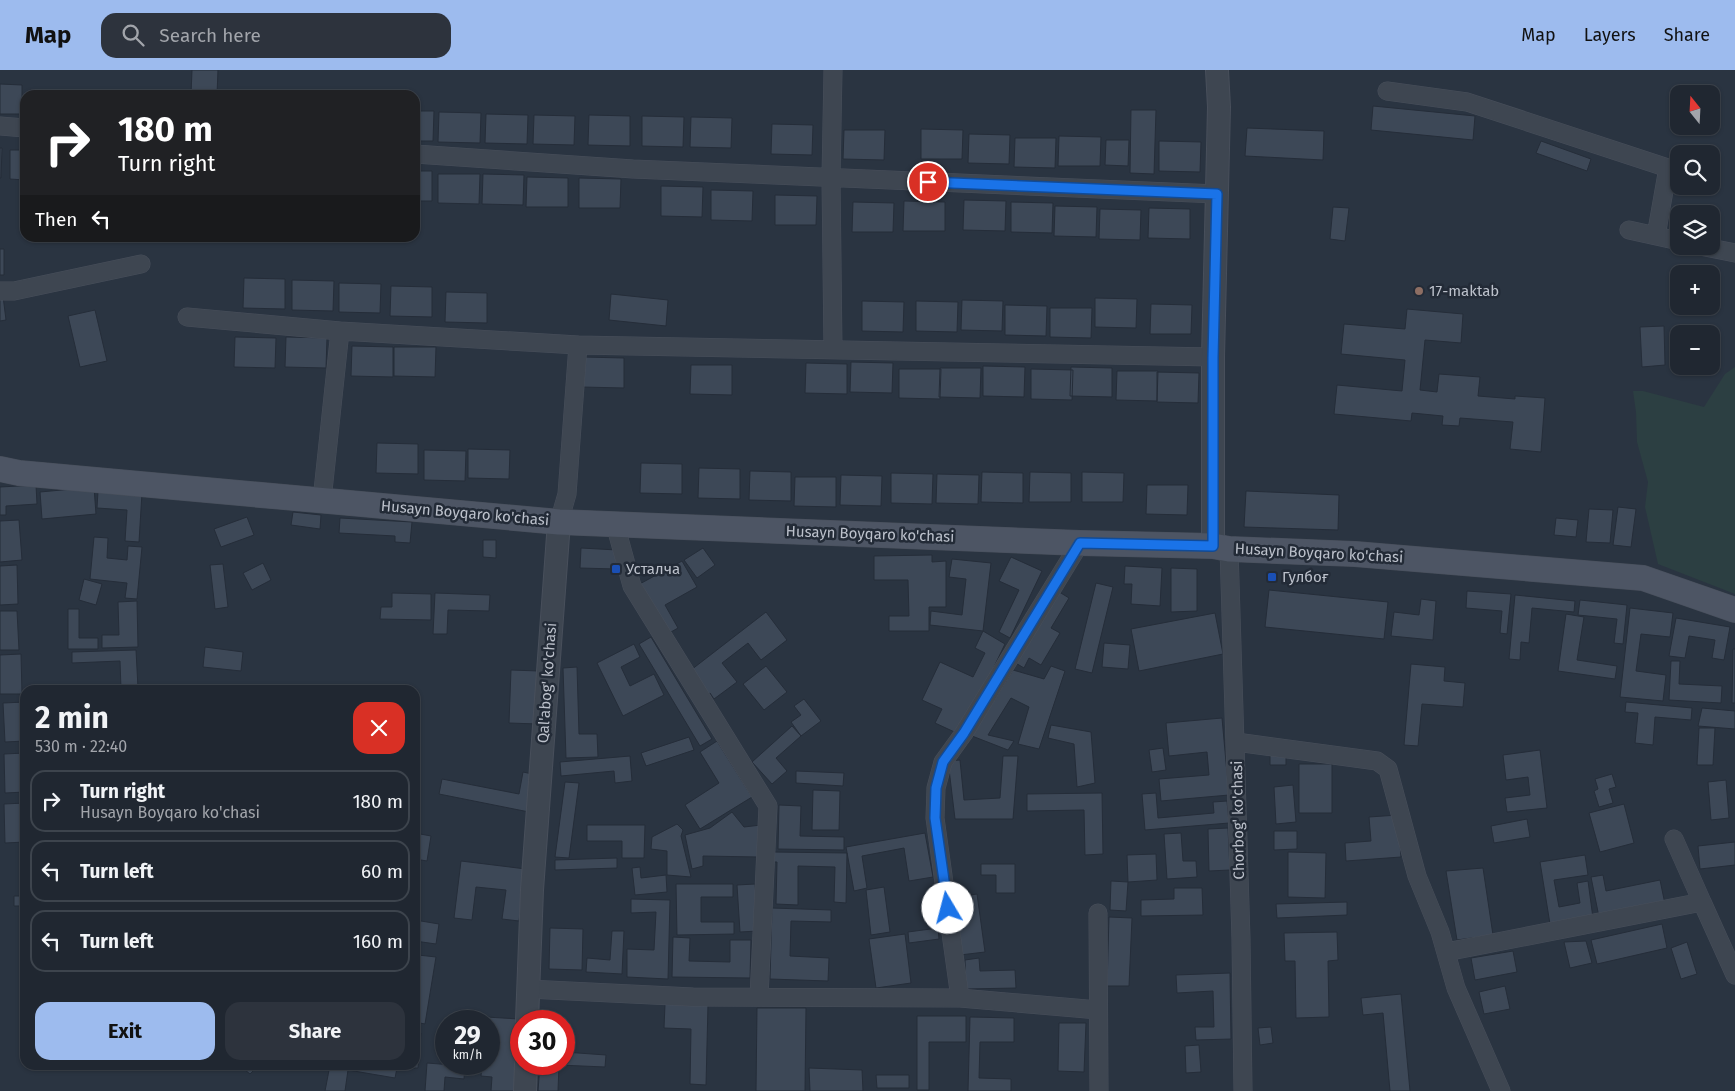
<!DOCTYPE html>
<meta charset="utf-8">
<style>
body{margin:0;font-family:"Fira Sans",sans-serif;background:#2d333d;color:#f1f3f6;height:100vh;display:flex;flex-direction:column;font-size:19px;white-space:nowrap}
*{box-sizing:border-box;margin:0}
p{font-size:16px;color:#a2a5ab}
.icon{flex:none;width:28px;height:28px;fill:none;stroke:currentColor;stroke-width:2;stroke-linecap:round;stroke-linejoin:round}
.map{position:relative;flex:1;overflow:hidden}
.drawer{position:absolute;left:20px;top:615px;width:400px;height:385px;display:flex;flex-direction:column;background:#202731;border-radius:15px;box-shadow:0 1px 4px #0004,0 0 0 1px #3d444d}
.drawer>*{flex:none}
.top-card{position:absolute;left:20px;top:20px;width:400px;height:152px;border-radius:15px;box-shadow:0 1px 4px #0004,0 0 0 1px #3d444d;background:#202124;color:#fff;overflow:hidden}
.needle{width:32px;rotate:342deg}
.buttons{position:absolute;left:1670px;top:15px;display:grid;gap:10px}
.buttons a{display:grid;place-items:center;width:50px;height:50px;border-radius:10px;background:#202731;box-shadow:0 1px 4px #0004,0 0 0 1px #3d444d;font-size:25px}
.speed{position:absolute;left:435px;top:940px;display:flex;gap:10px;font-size:25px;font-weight:700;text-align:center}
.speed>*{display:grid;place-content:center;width:65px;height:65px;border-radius:50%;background:#202731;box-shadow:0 1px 4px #0004,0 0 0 1px #3d444d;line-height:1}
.speed small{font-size:12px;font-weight:400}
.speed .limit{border:8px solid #d22;background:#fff;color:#111}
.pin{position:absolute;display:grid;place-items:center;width:42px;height:42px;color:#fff;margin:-21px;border:2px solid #fff;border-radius:50%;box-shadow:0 1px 5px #0007}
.me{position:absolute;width:55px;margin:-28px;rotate:352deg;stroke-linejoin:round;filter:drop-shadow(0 0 4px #0008)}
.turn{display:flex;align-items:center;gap:18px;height:105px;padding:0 15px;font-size:22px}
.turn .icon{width:65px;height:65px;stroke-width:2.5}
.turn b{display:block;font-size:35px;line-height:42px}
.then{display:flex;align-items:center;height:48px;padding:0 15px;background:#0003;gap:10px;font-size:19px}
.round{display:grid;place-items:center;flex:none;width:52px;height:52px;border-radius:15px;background:#2d333d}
.headline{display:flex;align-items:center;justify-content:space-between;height:85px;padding:0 15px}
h1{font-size:30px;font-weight:700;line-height:38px}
.cta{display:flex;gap:10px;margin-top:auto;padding:10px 15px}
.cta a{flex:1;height:58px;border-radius:15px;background:#9dbbee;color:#111;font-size:20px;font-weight:700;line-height:58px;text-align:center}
.cta a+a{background:#2d333d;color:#f1f3f6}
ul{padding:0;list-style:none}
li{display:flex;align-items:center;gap:15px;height:62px;margin:0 10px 8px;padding:0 5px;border:2px solid #3d444d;border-radius:15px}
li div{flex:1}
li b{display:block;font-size:19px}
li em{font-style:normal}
header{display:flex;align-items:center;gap:30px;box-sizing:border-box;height:70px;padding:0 25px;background:#9dbbee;color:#111}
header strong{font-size:24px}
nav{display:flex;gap:28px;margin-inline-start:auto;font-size:18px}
.search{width:350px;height:45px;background:#2d333d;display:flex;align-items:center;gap:12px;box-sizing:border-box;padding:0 18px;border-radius:15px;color:#a2a5ab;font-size:19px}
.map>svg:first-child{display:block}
</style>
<header>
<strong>Map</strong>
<div class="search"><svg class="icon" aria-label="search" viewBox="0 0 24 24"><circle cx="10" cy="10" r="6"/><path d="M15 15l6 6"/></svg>Search here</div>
<nav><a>Map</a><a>Layers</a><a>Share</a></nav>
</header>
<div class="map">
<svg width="1735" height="1021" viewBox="0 0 1735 1021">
<rect width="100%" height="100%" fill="#2a3441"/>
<path fill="#2c3f42" d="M1735,297V524L1658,494L1645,437L1648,412L1637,372L1636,342L1633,321H1643L1704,337L1725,304Z"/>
<path fill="#3d4857" stroke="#252d39" d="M192,0H218L217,25H191Z
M0,14L22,15V44H0Z
M30,20H71V25H30Z
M1373,36L1475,46L1473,70L1371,60Z
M1131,40H1156L1154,104L1130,103Z
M415,41H434L433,71H415Z
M439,42L481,43L480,73L438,72Z
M486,44L528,45L527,74L485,73Z
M534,45L575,46L574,75L533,74Z
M589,45L630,46V76L588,75Z
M642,46L684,47L683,77L642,76Z
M691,47L732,48L731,78L690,77Z
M772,54L813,55L812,85L771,84Z
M1247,58L1324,61L1323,90L1245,86Z
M921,59L963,60L962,89H921Z
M844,60H885L884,90L843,89Z
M969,64L1010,65L1009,94L968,93Z
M1059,66L1101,67L1100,96H1058Z
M1015,68H1056L1055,98L1014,97Z
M1106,70H1129L1128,96L1105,95Z
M1159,71L1201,72L1200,102L1159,101Z
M1541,71L1591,89L1587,101L1536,83Z
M0,78H2L1,108H0Z
M10,80H25V110L10,109Z
M415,101H432V131H415Z
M438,104H480L479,134L438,133Z
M483,104L524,105L523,135L482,134Z
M527,107L568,108V137H526Z
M579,108L621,109L620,138H579Z
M661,116L703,117L702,147L661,146Z
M711,120L753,121L752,151L711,150Z
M775,125L817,126L816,155H775Z
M964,130L1006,131L1005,161L963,160Z
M904,131L945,132V161H903Z
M853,132L894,133L893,162H852Z
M1011,132L1053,133L1052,163L1011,162Z
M1055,136L1097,137L1096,167L1054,166Z
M1333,137L1349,138L1345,171L1330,169Z
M1149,138L1190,139V169L1148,168Z
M1100,139L1141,140L1140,170L1099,169Z
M0,179H4V205H0Z
M244,208L285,209V239L243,238Z
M292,210L334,211L333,241L292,240Z
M339,213L381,214L380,243L339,242Z
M391,216L432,217V247L390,246Z
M446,222L487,223V253L445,252Z
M611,224L668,230L666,256L609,250Z
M3,226L6,250L0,251V227Z
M1095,228L1137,229L1136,258L1095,257Z
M962,230L1003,231L1002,261L961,260Z
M862,231L904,232L903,262L862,261Z
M916,231L958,232L957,262L916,261Z
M1151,234L1192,235L1191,264H1150Z
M1005,235L1047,236L1046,266L1005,265Z
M1050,238H1092L1091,268L1050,267Z
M1407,239L1463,244L1461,273L1425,270L1420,320L1437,322L1439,304L1480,307L1478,326L1515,329V326L1545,328L1541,382L1510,379L1513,352L1460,348L1459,356L1442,355L1443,346L1412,343L1411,351L1334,344L1337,315L1402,321L1405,290L1341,284L1344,254L1405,259Z
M95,240L107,291L80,297L68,246Z
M1664,256L1665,295L1642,297L1640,257Z
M235,267L276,268L275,298L234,297Z
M286,267L327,268L326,298L285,297Z
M352,276L393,277V307L351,306Z
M394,277H436L435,307L394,306Z
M583,287L624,288V318L582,317Z
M851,292L893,293L892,323L850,322Z
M806,293L847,294V324L805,323Z
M691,295H732V325L690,324Z
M983,296L1025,297L1024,327L983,326Z
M1071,297L1112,298V327L1070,326Z
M940,298H981L980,328L939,327Z
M899,299H941L940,329L899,328Z
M1031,299L1073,300L1072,330L1031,329Z
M1117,301H1158L1157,331L1116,330Z
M1157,302L1199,303L1198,333L1157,332Z
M377,373L418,374V404L376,403Z
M468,379L510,380L509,409L468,408Z
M424,380L466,381L465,411L424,410Z
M641,393L682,394V424L640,423Z
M699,398L740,399V429L698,428Z
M750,401L791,402V431L749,430Z
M982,402L1023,403V433L981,432Z
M1030,402L1071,403V432H1029Z
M1082,402L1124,403L1123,432H1082Z
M891,403L933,404L932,434L891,433Z
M937,404L979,405L978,434L936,433Z
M841,405L882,406L881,436L840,435Z
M795,407H836V437L794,436Z
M36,415L37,434L6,436V445H0V417Z
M1147,415H1188L1187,445L1146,444Z
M94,417L96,444L42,449L40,422Z
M98,421L142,423L139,472L125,471L127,440L97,438Z
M1246,421L1339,425L1338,460L1244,457Z
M1618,437L1636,439L1631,477L1613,475Z
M1589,439L1613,440L1610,473L1586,472Z
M293,442L321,445L320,459L291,455Z
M247,447L254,465L221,477L214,459Z
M340,448L412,452L410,473L395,472V466L339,463Z
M1556,448L1578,450L1576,467L1554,465Z
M19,450L22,490L0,492V451Z
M94,467L108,468L107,488L127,490L128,476L142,477L137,529L125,528L127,513L90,509Z
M483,470H496V488L483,487Z
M581,478L617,480L616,499L580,498Z
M703,478L715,495L697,508L684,490Z
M932,485V492L946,491V537H929V561H889V546H909L908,510H874V486Z
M1011,487L1042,501L1010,568L999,562L1019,520L999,511Z
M952,489L991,493L983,561L930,555L931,541L962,545L966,509L949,507Z
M682,491L697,517L665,535L678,558L664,566L636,516Z
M263,493L271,510L252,520L243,503Z
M223,494L228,537L215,539L210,495Z
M17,495L18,534L0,535V496Z
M1125,496L1162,498L1160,536L1131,534L1132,514H1124Z
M1171,498L1197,499V541L1171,542Z
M84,509L102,514L96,535L79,530Z
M1096,513L1113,517L1092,603L1075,599Z
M1056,520L1069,528L1051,558L1060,563L1041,595L1029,588L1024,598L1014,592Z
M1269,520L1388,532L1384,569L1265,557Z
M1467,521L1511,524L1507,564L1500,563L1502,541L1466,538Z
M392,523L431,524V550L380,549L381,537H392Z
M435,523L490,525L489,541L448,540L447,564H433Z
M1515,525L1575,531L1574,542L1532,538L1529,573L1521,572L1520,590L1509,589Z
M1421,529L1436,531L1433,570L1391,566L1394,542L1419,545Z
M1580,530L1627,535L1623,574L1614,573L1617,549L1578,545Z
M137,531L138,577L102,578V565H119L118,532Z
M1630,538L1673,543L1670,567L1641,564L1636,601L1666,605L1663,631L1620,627Z
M68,539H79V568H98V579H68Z
M0,541H17L19,580H0Z
M766,542L787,570L761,590L748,573L722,593L737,612L714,629L710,623L705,627L691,600Z
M1215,543L1223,584L1139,601L1131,559Z
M1566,544L1584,547L1577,590L1617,596L1615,609L1558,601Z
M1676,548L1730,557L1724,590L1712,588L1715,570L1689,566L1685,588L1669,586Z
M983,561L1005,574L961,665L935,653L942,639L922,630L940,592L973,607L985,583L975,578Z
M651,567L712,669L700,676L639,574Z
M1104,573L1130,575L1128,599L1102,597Z
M634,574L640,587L621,597L630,616L654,604L664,625L623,646L597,593Z
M205,577L243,582L241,601L203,597Z
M1733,579H1735V633H1732Z
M136,580L138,618L121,619L120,591L72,593V582Z
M21,584L22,624H0V585Z
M1671,591H1680L1679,614L1722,616L1721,633L1669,630Z
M1411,594L1445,597L1444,611L1465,613L1463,637L1422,634L1418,676L1404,675Z
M766,596L787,622L764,640L743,614Z
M1051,596L1065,601L1039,679L1018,674L1029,637L1011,628L988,665L1014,671L1008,680L972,666L1013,600L1044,609Z
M577,597L579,664H597L598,687L566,688L563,598Z
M511,600L539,601L538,654L509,653Z
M804,629L821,651L801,666L791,652L801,645L794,636Z
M25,632V671L5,672L3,633Z
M1626,632L1692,638L1691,650L1655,647L1653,675L1635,673L1638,643L1625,642Z
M1702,638L1735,641V659L1698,656Z
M1222,648L1229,725L1161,731L1159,709L1209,705L1207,682L1169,686L1166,653Z
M1051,655L1091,662L1095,713L1077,717L1074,674L1048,668Z
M792,656L801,666L776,688L787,701L772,714L752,692Z
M1699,658H1715L1713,695H1697Z
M689,667L694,680L646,696L641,683Z
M717,671L752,727L700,759L685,735L719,713L700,682Z
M1163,678L1166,700L1152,702L1149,680Z
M1540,680L1547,738L1507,742L1505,728L1530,725L1528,707L1506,710L1503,685Z
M1286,682V695H1270V683Z
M25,683V722L5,723L4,684Z
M630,686L632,711L615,713L614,701L561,706L560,692Z
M1003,686H1018L1013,749H955L948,691L960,690L964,730L1000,728Z
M1299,694H1332V743H1299Z
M796,701L844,703L843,716L796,713Z
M523,702L537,705L529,742L439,724L442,709L519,724Z
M1612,704L1616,717L1609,719L1613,733L1599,737L1594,721L1598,719L1595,709Z
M1726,710L1729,748L1711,750L1708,712Z
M565,712L579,713L569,788L555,787Z
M1293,715L1296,752L1276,754L1274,717Z
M813,720L840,721L839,760H812Z
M1102,723L1103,784L1085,785L1084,740L1027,741V724Z
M1156,723L1158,748L1214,743L1213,732L1227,731L1229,753L1145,760L1142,724Z
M25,733V772L5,773L4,734Z
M1624,734L1634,773L1600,782L1589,743Z
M779,735L801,736L800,766L844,767V780L778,779Z
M732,742L744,757L761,755L758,787L703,786V796L692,799L685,765L710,758Z
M1398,745L1401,787L1346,791L1345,773L1371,771L1369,747Z
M1527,749L1530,767L1494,773L1491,756Z
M677,754L683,760L681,766L691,807L667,805V781L651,779L652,767Z
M587,755H645L644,788H622V771H587Z
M1228,758L1230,800L1209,801L1208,759Z
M1274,761H1297V779L1274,780Z
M415,763L431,766L427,791L415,789Z
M925,763L933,807L909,811L904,778L862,786L867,818L854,821L846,777Z
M1181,763L1183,791H1196L1197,807L1167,809L1164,764Z
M1735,772V795L1700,799L1698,776Z
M773,782L847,783L846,833L834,832L835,797L798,796V835L776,834L777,792H773Z
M1288,782L1326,783L1325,828L1288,827Z
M1156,784L1157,810L1128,812L1127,785Z
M1585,785L1588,805L1554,810L1559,837L1580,833L1577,813L1588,811L1593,848L1550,854L1540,792Z
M617,788V798L555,800V790Z
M461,791L526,799L519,851L502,849L506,820L476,817L472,850L454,848Z
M981,794H1015V823H996V805H981Z
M640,797L641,808L666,805L667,822L635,825L632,798Z
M1483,798L1493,865L1457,870L1446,801Z
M1603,805L1606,821L1660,810L1665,834L1599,847L1591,807Z
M1111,811L1128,812L1126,841L1110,840Z
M676,814H733V827H701V852H734V864L677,865Z
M755,814L758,861L740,862L737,815Z
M884,817L890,862L871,865L866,820Z
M1174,818H1202L1203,845L1141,846V830L1174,829Z
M977,824L985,882L960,885L952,828Z
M14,826H25V836H14Z
M631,829L670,830L668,909L627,907V879L654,880L656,842L631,843Z
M1347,832V845L1277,848L1276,834Z
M772,838L831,840V852L791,851L790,886L829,888L828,911L770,909Z
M1109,847L1132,848L1129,916H1107Z
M415,850L439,854L436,874L415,871Z
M1662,854L1667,878L1597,894L1591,870Z
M550,858L583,859L582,900L549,899Z
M938,858L939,869L909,873L908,862Z
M612,861H624L622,904L586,902L587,888L610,890Z
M1337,862L1338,890L1328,891L1329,947L1296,948L1295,891H1285L1284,863Z
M905,864L911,913L876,918L869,869Z
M673,867L690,868L689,891L730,892V870H751L750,908L672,907Z
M1586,871L1592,893L1570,898L1564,872Z
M1687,872L1697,904L1681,909L1671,878Z
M1513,881L1517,902L1475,910L1471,888Z
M418,885L436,887L425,954L415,952V906Z
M979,888L980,901L1015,900L1016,918L966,919L965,890Z
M1230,903L1231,969L1196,970L1195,957H1214L1213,921L1177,923L1176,905Z
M1505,916L1510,939L1484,944L1479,922Z
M1401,924L1410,1021H1390L1383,943L1363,945L1361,928Z
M665,934L708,935L706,1015L690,1014L691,959L664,958Z
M757,938H806L805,1021H756Z
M917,946H966V972H929V1020H917Z
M486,947L519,949L514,1021H491L492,1007L481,1006L482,994H489V951H486Z
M970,947L1014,948V972H980L979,1008L1011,1009V1021H968Z
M1059,953H1086L1084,1002L1058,1001Z
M1271,957L1273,973L1260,975L1258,958Z
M415,963H421L418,998H397V995H415Z
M1199,975L1201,1002L1186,1003L1185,976Z
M564,982L606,985L605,997L559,995L558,1021H538L540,994H564Z
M427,993L465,996L464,1009L445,1007L444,1021H425Z
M239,995H259L250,1004Z
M330,995H382L397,998L395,1008L348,1000L345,1021H325Z
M809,998L862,1000L863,1021H810Z
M876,1005H909V1018H877Z"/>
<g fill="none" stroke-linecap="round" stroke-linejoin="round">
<defs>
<path id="minor" d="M1387,21L1467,32L1668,98L1656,166
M0,56L25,58
M415,84L633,99L1217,124
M1629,160L1679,171
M1700,176L1735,183
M0,221H14L141,194
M187,247L340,261L322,430
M340,261L578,275L1213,287
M833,280L831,108L833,0
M559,452L567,424L578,275
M615,454L632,516L768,736L759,927
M1229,479L1241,869L1243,1021
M1236,672L1377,691L1388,699L1417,806L1440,862L1456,918L1501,1021
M1674,769L1702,832
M1098,843L1099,1021
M1446,882L1702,832L1735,905
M528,919L693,927L960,928L1098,940
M960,928L935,748L936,718L943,692L964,663L1080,473"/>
<path id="tertiary" d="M1213,476V287L1219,37L1217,0
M527,951L532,820L559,452
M525,1021L526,994"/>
<path id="secondary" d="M0,399L19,403L559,452L1080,473L1213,476L1229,479L1355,484L1643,508L1735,540"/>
</defs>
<use href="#minor" stroke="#484f5b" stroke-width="19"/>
<use href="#tertiary" stroke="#484f5b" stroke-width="24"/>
<use href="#secondary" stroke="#484f5b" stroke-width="26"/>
<use href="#minor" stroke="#3e4651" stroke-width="18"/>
<use href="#tertiary" stroke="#3e4651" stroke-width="22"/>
<use href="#secondary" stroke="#4d5564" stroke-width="25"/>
</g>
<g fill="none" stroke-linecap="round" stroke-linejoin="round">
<defs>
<path id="route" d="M928,112L1217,124L1213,288V476L1080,473L964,663L943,692L936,718L935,748L948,838"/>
</defs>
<use href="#route" stroke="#114b97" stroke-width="12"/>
<use href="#route" stroke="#1a73e8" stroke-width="9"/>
</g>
<circle fill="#8d6e63" stroke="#232b37" stroke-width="2" cx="1419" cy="221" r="5"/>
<g fill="#1a4fb4" stroke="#232b37" stroke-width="2">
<rect x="611" y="494" width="10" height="10" rx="2.5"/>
<rect x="1267" y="502" width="10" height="10" rx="2.5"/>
</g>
<g text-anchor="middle" stroke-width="5" stroke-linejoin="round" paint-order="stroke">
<g font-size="15" fill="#bcc1cb" stroke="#232b37" text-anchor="start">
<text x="1429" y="226">17-maktab</text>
<text x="626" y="504">Усталча</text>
<text x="1282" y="512">Гулбоғ</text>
</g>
<g font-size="15" fill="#bcc1cb" stroke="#232b37">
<text transform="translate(465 443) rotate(5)" y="5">Husayn Boyqaro ko'chasi</text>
<text transform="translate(870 464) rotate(2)" y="5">Husayn Boyqaro ko'chasi</text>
<text transform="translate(1319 483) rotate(3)" y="5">Husayn Boyqaro ko'chasi</text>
<text transform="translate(547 613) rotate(-86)" y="5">Qal'abog' ko'chasi</text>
<text transform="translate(1238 750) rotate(-91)" y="5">Сhorbog' ko'chasi</text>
</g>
</g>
</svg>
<div class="buttons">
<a><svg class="needle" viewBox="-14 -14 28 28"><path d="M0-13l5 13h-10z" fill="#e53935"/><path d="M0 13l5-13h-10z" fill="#a2a5ab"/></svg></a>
<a><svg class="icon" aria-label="search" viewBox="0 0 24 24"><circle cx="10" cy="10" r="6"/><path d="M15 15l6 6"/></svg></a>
<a><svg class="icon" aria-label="layers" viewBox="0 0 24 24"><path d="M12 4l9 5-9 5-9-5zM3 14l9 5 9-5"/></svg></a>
<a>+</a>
<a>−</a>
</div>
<div class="speed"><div>29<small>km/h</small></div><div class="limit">30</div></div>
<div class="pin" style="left:928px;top:112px;background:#d93025"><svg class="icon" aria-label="arrive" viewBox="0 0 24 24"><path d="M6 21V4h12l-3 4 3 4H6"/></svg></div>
<svg class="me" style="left:948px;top:838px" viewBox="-20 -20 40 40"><circle r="19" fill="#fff"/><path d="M0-13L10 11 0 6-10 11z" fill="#1a73e8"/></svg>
<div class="top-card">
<div class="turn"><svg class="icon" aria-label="right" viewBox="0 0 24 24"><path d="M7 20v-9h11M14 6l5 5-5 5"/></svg><div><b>180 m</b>Turn right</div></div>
<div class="then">Then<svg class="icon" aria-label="left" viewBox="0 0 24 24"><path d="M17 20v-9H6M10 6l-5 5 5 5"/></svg></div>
</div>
<section class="drawer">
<div class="headline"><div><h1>2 min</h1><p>530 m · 22:40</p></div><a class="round" style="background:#d93025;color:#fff"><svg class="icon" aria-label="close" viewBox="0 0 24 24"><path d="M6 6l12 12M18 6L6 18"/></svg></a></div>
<ul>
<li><svg class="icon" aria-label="right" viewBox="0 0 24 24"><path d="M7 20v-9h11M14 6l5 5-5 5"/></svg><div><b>Turn right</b><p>Husayn Boyqaro ko'chasi</p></div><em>180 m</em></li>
<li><svg class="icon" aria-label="left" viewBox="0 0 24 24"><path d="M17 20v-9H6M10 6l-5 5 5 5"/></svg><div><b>Turn left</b></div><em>60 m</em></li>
<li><svg class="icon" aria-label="left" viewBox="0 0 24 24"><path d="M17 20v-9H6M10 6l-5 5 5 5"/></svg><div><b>Turn left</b></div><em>160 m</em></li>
</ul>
<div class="cta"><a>Exit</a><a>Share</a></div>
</section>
</div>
